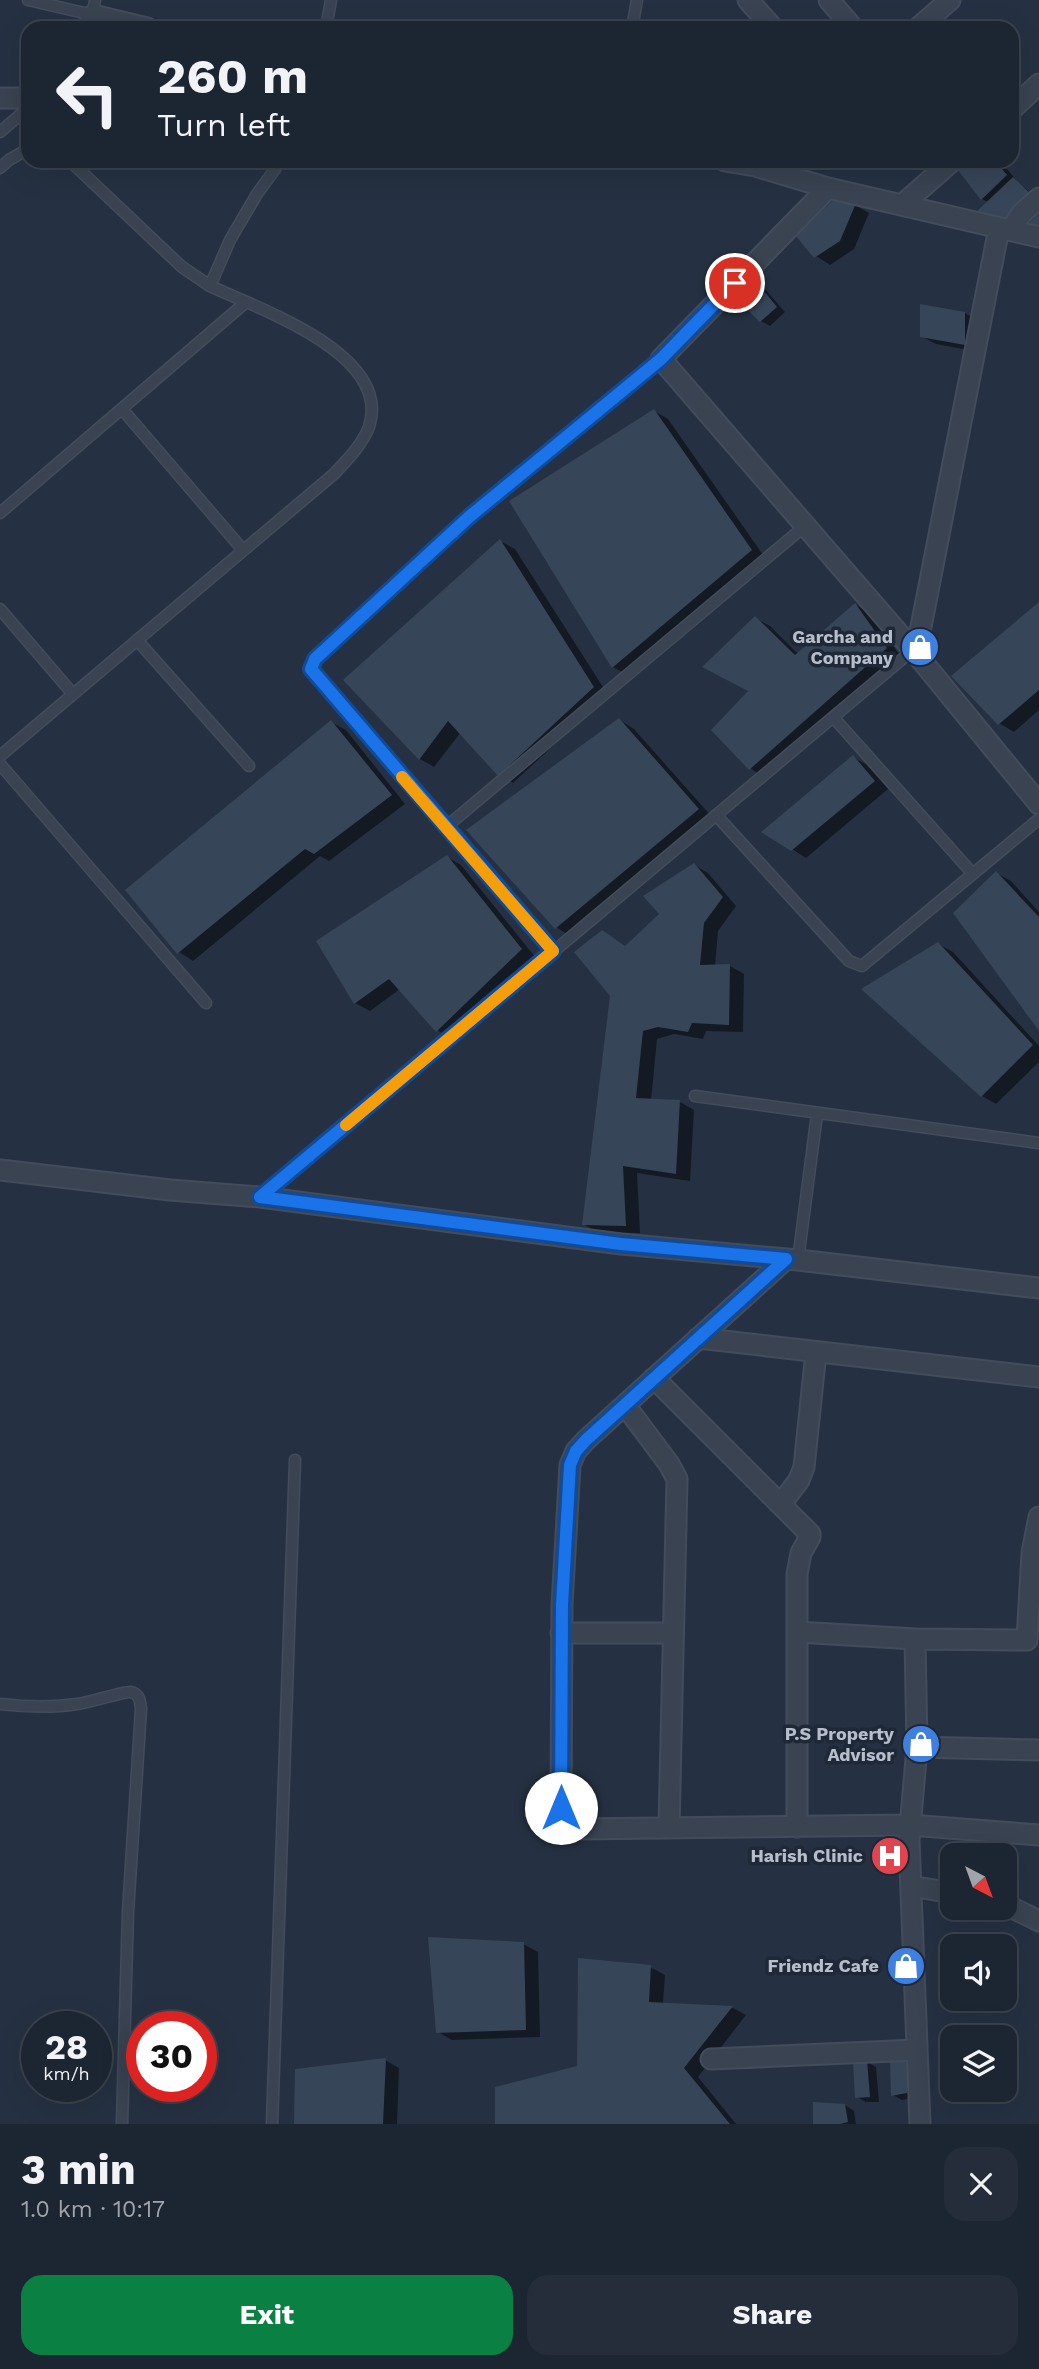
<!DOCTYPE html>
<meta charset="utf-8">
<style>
body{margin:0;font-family:"Work Sans",sans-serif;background:#252d3a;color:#f1f3f6;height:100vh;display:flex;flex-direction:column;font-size:26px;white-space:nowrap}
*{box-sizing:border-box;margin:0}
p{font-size:23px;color:#a0a5ac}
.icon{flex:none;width:38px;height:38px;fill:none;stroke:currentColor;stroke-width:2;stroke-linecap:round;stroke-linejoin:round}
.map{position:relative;height:2124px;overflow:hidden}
.drawer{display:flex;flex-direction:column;background:#1c2532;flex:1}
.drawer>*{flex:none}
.banner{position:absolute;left:21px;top:21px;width:998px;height:147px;border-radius:21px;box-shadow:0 7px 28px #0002,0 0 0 2px #3a424d;background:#1c2532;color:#f1f3f6;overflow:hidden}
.needle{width:46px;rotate:139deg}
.fabs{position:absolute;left:940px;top:1843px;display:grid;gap:14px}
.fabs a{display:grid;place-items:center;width:77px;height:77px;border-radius:14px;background:#1c2532;box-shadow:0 7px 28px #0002,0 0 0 2px #3a424d;font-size:35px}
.speed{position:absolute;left:21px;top:2011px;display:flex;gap:14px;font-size:35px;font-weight:700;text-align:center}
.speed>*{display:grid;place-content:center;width:91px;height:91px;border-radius:50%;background:#1c2532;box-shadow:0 7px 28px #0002,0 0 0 2px #3a424d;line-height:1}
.speed small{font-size:18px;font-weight:400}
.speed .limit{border:10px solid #d22;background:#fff;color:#111}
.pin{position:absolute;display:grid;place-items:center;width:60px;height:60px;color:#fff;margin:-30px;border:4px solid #fff;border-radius:50%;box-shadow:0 2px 7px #0007}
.me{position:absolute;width:77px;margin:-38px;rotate:0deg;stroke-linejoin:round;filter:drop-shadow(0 0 5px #0008)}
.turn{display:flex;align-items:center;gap:24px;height:147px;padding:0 21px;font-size:32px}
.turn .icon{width:91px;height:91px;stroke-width:2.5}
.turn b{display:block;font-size:49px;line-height:60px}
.round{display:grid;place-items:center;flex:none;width:74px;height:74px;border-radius:21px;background:#252d3a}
.summary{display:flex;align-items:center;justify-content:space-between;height:119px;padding:0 21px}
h1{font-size:42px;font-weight:700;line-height:52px}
.primary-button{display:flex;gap:14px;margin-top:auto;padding:14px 21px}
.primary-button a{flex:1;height:80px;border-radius:21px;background:#0b8043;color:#fff;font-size:28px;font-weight:700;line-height:80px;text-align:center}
.primary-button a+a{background:#252d3a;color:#f1f3f6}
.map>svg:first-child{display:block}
</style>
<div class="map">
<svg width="1039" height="2124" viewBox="0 0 1039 2124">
<rect width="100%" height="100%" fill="#253142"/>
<path fill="#0007" d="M970,161H1000L1018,182L1039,200L988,202L982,199Z
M855,205L869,213L854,249L830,265L816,256Z
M755,282L764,288L785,312L770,326L761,321Z
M965,313L979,322V352L936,344L921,336Z
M654,411L668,419L766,559L627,675L613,667Z
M500,541L515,549L608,695L513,783L499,775L461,732L434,767L420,759L345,680Z
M1039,604V710L1014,732L999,723Z
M856,605L870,613L901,657L764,777L750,768L751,691L755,618L770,626L798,654Z
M620,720L634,729L712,817L570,936L556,927Z
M331,722L346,730L405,804L329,861L320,856L193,961L179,952Z
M853,757L867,765L888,789L806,858L792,849Z
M447,857L461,865L536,958L451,1039L437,1030L400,989L370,1011L355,1003L318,942Z
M694,865L708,873L736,906L718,931L715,966H730L744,974L743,1032L706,1031L703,1039L674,1034L657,1039L651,1101L680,1102L694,1110L690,1181L637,1173L640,1233L598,1232L583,1224L627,947L661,914Z
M996,873L1011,881L1039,912V1028Z
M938,944L953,952L1039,1046V1062L996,1104L982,1096Z
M898,1846L907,1851V1868L890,1869L880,1864Z
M523,1944L538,1952L540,2037L452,2040L438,2032Z
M650,1967L665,1975L663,2004L733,2008L746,2015L698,2077L736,2124H496L578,2067Z
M908,2059L916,2097L902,2100L893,2095Z
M385,2060L399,2068L397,2124H296Z
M867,2062L876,2067L879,2102H866L857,2097Z
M845,2105L854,2111L856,2124H815Z"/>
<path fill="#374558" d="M968,161H995L1007,175L981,200L957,169Z
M1013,177L1032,195L1006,220L974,214Z
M833,200L856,203L840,241L814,258L796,236Z
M1039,214V226L1028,223Z
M755,280L777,307L760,322L734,297Z
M920,304L965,312V345L920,337Z
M654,409L752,550L612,668L509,501Z
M500,539L594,687L498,776L448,721L419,760L343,680Z
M1039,602V690L998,725L951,676Z
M855,603L887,648L749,770L711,730L748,691L702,667L755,616L795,655Z
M619,718L699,809L555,929L466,830Z
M331,720L392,795L314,854L305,849L177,954L125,890Z
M853,755L875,781L791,851L761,832Z
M447,855L522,949L436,1032L389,979L354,1004L316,941Z
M694,863L723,897L704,923L700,965L730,964L729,1025L692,1023L688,1032L658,1027L643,1031L636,1098L680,1100L676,1174L623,1166L626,1226L582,1225L610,996L574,952L602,930L625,946L659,914L643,896Z
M996,871L1039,917V1031L953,913Z
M938,942L1033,1045L981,1097L861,989Z
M898,1844L899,1864L879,1865L878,1845Z
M428,1937L524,1942L526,2030L436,2033Z
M578,1958L651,1965L649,2002L733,2006L684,2068L730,2124H495V2087L577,2066Z
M908,2057L907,2093L891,2096L890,2060Z
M386,2058L383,2124H294L295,2069Z
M867,2060L870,2097L855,2098L853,2062Z
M813,2102L845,2104L848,2122L840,2124H813Z"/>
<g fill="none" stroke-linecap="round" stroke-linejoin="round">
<defs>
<path id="service" d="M28,0L93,15L95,0
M326,28L331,0
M632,28L637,0
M0,132L28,108
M70,161L182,267L210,286
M0,168L9,160L28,149
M122,409L243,550
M0,513L245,303
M0,609L73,694
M137,640L249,766
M833,717L973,874
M0,756L334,474C347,460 362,445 369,427C393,354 259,309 210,286L230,240L257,194L281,161
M0,764L206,1003
M716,815L849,961L862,966L1039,819
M446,827L805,526
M553,951L315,676L311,669L312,663L379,598L469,517L661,359
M695,1096L1039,1143
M261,1197L913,650
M798,1260L817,1114
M0,1704C26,1707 51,1708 77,1704C89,1703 124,1691 131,1692C140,1694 140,1702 141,1709L128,1912L122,2124
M272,2124L295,1460"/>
<path id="minor" d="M748,0L773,28
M829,0L853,28
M87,28L93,15L147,28
M918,28L950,0
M0,98H28
M1012,109L1039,84
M725,161L755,166L828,188L1039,237
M828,188L661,359L913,650L1039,804
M902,205L952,161
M1011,230L1021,214L1039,198
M913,650L919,637L999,228
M0,1170L170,1190L260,1197L621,1244L798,1260L1039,1288
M786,1259L586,1440L576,1451L570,1465L562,1605L561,1808L565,1823L576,1829L910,1825L1039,1835
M698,1338L1039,1377
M654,1378L810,1534V1537L801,1553L797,1574V1827
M625,1405L669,1464L677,1479L669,1828
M781,1504L799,1480L804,1467L816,1352
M797,1632L915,1639
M561,1633H673
M917,1747L1039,1750
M911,1886L952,1893
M1004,1904L1039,1921
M711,2059L917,2050
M920,2124L909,1840L917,1747L915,1639L1027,1640L1032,1553L1039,1517"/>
</defs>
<use href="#service" stroke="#434c5b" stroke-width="13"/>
<use href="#minor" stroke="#434c5b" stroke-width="23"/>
<use href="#service" stroke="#394351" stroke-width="10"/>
<use href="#minor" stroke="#394351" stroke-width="19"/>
</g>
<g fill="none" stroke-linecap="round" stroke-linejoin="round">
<defs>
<path id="route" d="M561,1808L562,1605L570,1465L576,1451L586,1440L786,1259L621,1244L260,1197L553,951L311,669L315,659L469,517L661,359L735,283"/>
</defs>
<use href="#route" stroke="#114b97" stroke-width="18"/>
<use href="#route" stroke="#1a73e8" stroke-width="12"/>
<path stroke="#f59e0b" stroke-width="12" d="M346,1125L553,951L402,777"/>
</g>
<defs>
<symbol id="shop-disc" viewBox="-11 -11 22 22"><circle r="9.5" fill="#3f7fe0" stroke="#1e2837"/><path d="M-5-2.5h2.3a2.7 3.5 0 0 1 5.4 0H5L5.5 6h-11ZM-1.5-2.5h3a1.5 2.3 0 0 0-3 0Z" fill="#fff"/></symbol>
<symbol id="hospital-disc" viewBox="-11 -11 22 22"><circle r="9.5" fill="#e0444e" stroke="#1e2837"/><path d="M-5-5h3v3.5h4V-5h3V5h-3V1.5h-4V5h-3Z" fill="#fff"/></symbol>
</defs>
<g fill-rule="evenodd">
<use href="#shop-disc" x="898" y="625" width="44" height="44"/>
<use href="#shop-disc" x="899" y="1722" width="44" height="44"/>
<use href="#hospital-disc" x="868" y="1834" width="44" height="44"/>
<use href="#shop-disc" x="884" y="1944" width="44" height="44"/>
</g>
<g text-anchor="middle" stroke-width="7" stroke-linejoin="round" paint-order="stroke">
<g font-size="18" font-weight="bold" fill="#b6becc" stroke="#1e2837" text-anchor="end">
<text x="893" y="643">Garcha and<tspan x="893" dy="21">Company</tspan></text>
<text x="894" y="1740">P.S Property<tspan x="894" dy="21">Advisor</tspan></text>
<text x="863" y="1862">Harish Clinic</text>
<text x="879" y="1972">Friendz Cafe</text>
</g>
</g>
</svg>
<div class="fabs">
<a><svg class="needle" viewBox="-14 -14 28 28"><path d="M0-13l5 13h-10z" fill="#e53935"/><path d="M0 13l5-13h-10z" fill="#a0a5ac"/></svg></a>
<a><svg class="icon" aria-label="sound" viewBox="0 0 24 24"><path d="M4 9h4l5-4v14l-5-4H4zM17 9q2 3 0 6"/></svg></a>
<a><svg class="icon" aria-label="layers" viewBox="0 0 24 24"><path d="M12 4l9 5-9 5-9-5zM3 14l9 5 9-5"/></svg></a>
</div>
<div class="speed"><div>28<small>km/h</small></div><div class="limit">30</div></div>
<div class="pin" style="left:735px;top:283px;background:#d93025"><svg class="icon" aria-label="arrive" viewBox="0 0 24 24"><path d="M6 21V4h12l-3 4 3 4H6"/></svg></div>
<svg class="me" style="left:561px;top:1808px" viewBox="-20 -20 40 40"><circle r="19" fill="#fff"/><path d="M0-13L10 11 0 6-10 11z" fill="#1a73e8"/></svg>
<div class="banner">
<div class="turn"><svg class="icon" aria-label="left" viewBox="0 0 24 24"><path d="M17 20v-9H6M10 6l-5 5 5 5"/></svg><div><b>260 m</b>Turn left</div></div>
</div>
</div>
<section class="drawer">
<div class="summary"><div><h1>3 min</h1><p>1.0 km · 10:17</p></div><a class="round"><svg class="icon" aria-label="close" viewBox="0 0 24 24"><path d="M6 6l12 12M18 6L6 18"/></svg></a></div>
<div class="primary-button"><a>Exit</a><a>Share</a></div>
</section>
